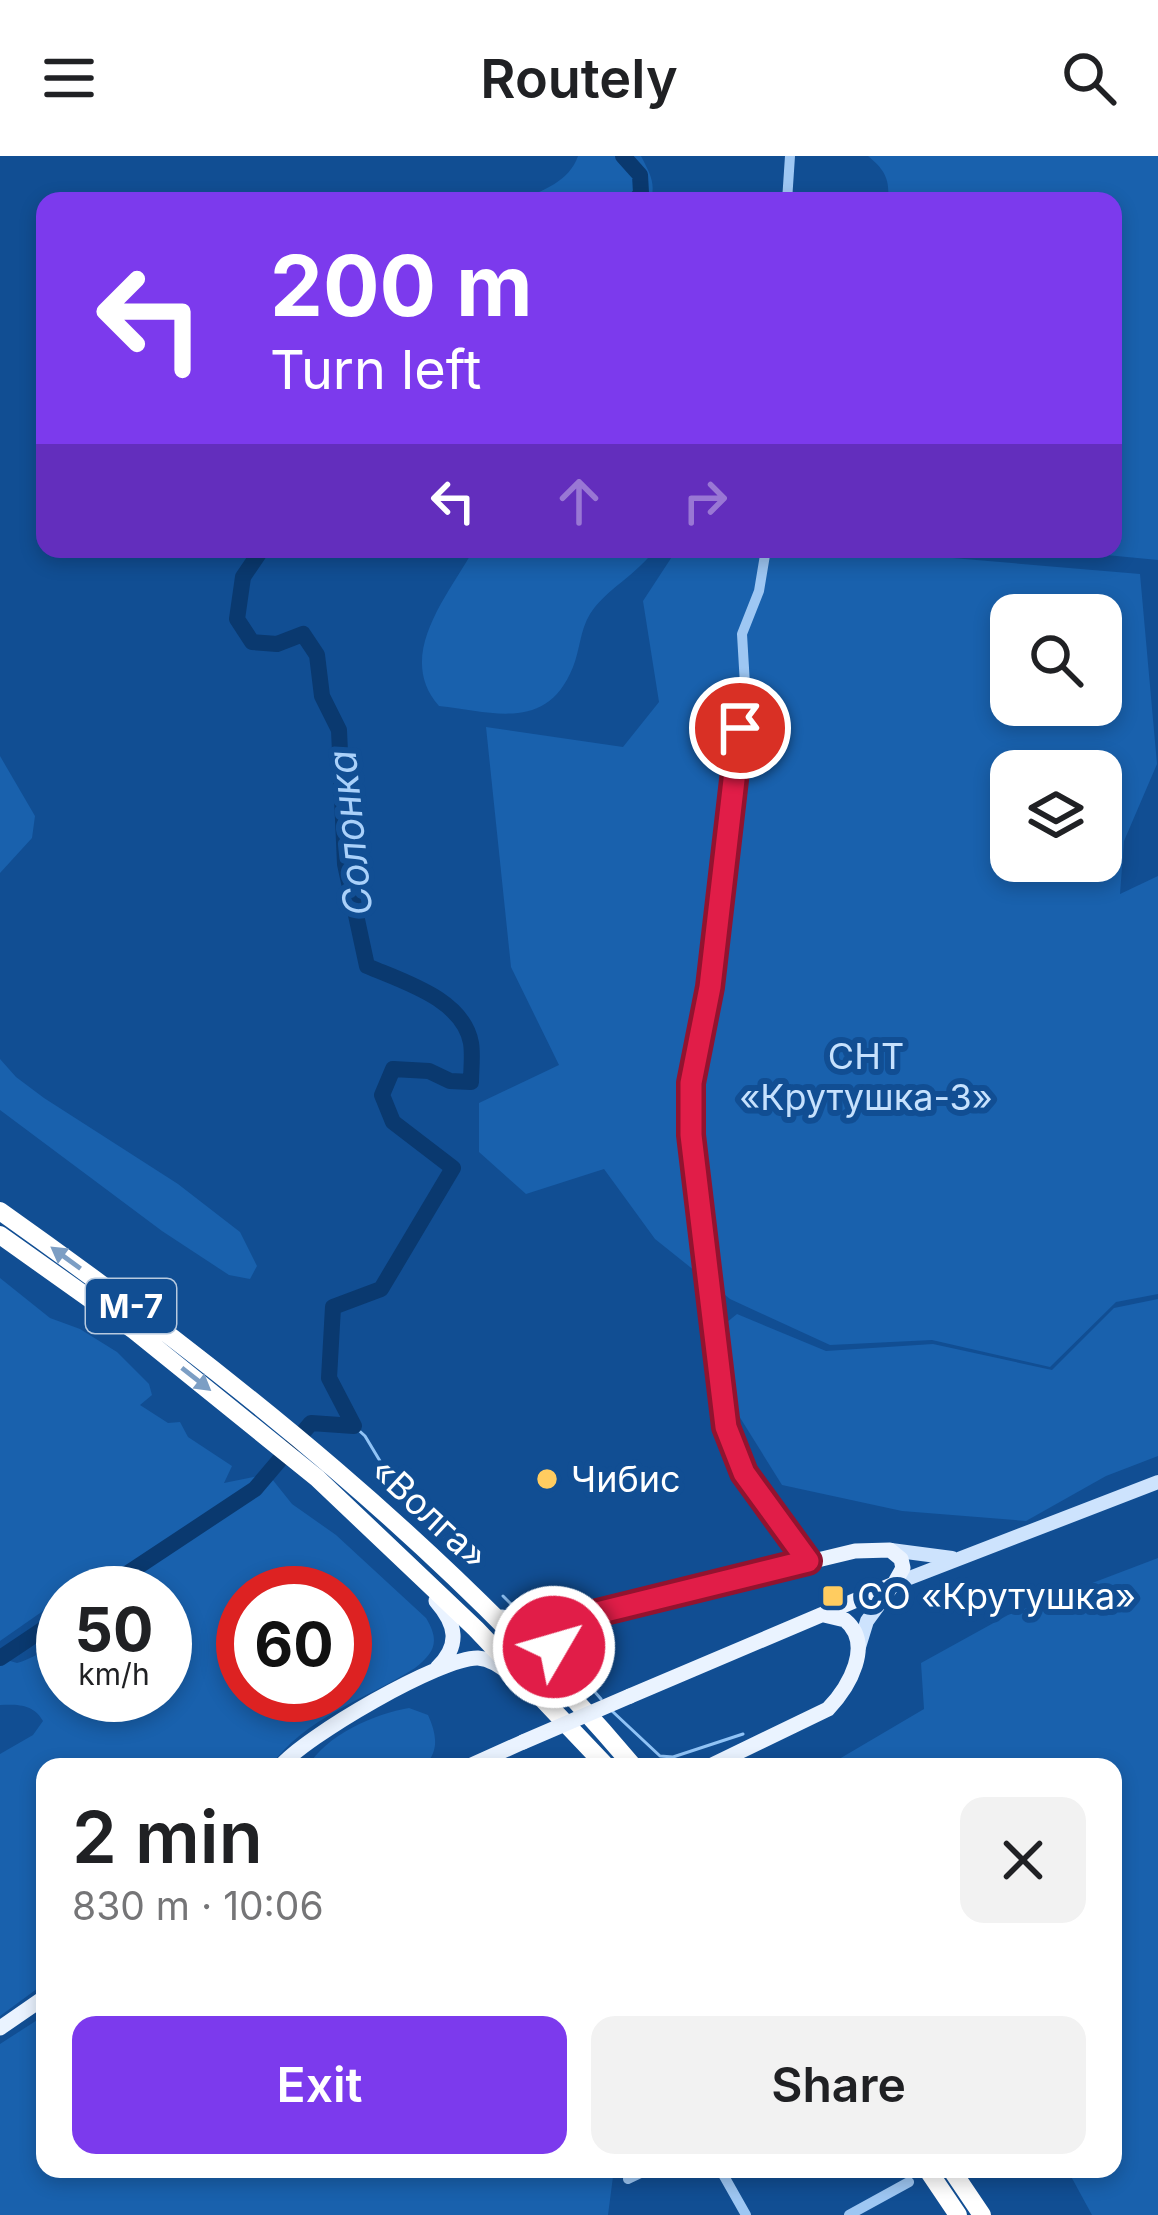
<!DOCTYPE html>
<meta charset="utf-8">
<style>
body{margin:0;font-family:Inter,sans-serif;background:#f2f2f2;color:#202124;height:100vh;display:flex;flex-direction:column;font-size:45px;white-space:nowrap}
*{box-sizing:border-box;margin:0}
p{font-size:39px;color:#757577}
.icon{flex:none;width:66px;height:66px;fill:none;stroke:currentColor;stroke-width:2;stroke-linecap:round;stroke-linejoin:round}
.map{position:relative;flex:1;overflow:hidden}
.details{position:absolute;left:36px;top:1602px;width:1086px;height:420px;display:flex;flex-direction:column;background:#fff;border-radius:24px;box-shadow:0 6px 18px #0003}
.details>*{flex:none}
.banner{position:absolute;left:36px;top:36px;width:1086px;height:366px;border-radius:24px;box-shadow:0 6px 18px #0003;background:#7c3aed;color:#fff;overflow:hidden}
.buttons{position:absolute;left:990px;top:438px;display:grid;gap:24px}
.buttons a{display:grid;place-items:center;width:132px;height:132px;border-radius:24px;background:#fff;box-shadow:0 6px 18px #0003;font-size:60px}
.speed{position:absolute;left:36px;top:1410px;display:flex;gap:24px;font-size:60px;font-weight:700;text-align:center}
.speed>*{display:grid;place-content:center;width:156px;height:156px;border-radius:50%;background:#fff;box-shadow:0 6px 18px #0003;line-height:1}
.speed small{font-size:30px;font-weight:400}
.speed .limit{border:18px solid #d22;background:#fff;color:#111}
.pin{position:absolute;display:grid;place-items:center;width:102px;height:102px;color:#fff;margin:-51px;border:6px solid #fff;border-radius:50%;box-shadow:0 3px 12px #0007}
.me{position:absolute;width:132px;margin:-66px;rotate:52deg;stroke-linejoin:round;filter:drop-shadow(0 0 9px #0008)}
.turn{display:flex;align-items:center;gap:42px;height:252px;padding:0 36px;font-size:54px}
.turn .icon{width:156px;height:156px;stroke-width:2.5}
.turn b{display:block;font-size:84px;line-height:102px}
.lanes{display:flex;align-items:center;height:114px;padding:0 36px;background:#0003;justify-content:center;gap:60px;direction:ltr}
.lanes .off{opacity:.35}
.round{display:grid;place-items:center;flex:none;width:126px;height:126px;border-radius:24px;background:#f2f2f2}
.headline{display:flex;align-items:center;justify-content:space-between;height:204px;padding:0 36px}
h1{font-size:72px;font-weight:600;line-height:90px}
.action{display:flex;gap:24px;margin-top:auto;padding:24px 36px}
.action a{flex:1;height:138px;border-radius:24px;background:#7c3aed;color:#fff;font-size:48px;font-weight:600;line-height:138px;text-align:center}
.action a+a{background:#f2f2f2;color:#202124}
header{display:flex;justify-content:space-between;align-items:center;height:156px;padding:0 36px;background:#fff;font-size:54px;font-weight:600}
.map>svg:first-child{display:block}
</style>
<header><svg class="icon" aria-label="menu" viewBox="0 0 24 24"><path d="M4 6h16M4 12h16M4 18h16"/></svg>Routely<svg class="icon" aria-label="search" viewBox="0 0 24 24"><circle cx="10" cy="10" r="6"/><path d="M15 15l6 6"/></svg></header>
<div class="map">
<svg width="1158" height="2059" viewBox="0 0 1158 2059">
<rect width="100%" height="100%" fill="#114e93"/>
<path fill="#1961ad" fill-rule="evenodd" d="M578,0H641C649,16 657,28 650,45H519C543,34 569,26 578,0Z
M868,0H1158V404L1044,393H1113V45H888C890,23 885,14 868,0Z
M474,393H655C637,419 606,433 590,458C580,474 580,494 573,511C547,576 494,556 439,550C395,500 447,441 474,393Z
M677,393H917V399L1140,418L1157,608L1124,685L1120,738L1158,720V1138L1116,1146L1050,1211L932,1184L830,1189L730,1143L655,1083L604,1013L526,1038L479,996V947L559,909L511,811L486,571L623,591L659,546L643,445ZM1011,459H1101V549H1011ZM1011,615H1101V705H1011Z
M0,600L35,660L32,682L0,717Z
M0,903L16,921L44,942L178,1028L240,1076L257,1110L250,1123L229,1119L162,1075L0,954Z
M0,1122L50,1162L80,1173L117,1196L149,1228L152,1239L140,1249L168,1267L180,1266L188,1281L232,1310L224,1327L268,1318L292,1348L336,1379L426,1462C440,1485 435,1496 415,1512C366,1543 304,1562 270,1611H45V1827L0,1860V1598L33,1579L43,1565C34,1548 17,1548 0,1549V1502L17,1507C45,1499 59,1483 63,1453V1539H165V1437H63V1441L0,1485ZM243,1437H345V1539H243Z
M1158,1143V1300L1106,1320L1026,1365L902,1355L782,1329L739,1260L721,1171L737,1158L826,1195L933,1188L1052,1214L1114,1152Z
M1158,1402V2059H1092L1067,2013H1113V1611H837L834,1606L924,1553L921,1507L1008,1459Z
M409,1552L428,1559C436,1577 440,1594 425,1609L308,1611C324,1580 376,1557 409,1552Z
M45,1859V2013H614L608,2059H0V1888Z"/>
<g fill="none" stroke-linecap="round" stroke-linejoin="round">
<path stroke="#90c3f6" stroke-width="3" d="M354,1270L365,1280L395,1330L469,1407
M503,1440L514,1451L538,1455
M566,1485L572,1492L574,1512L601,1543
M612,1555L660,1600L673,1601L743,1578"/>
<path stroke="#0a396f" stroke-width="16" d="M623,0L640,19L641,37L635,45
M98,1437L255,1333L311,1267L354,1270L329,1222L333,1151L381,1133L453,1012L393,966L382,939L393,913L429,915L450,925L471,926C471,914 473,899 471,887C463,843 404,826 367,810L345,708L339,574L322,540L317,499L303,478L277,488L252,486L237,463L243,421L262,393
M0,1502L63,1460"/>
<path stroke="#9ec7f3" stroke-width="10" d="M787,45L790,0
M766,393L759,435L742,478L745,529L736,616L710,831L691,927V979L726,1271L744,1317L809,1405
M720,2013L746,2059
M628,2023L649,2013
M849,2059L909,2026"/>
<path stroke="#cde3fd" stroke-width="14" d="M891,1394L952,1402
M859,1491L867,1465L894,1428L1158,1326"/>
<path stroke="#eaf3ff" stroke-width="15" d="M436,1445C456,1468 461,1489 437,1512
M502,1461L524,1468L581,1461L855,1395L890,1394L901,1403L903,1412L894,1428L630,1540
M560,1522C547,1497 554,1477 578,1463
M280,1611C304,1581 441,1501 478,1502C491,1503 502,1511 511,1519
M467,1611L523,1586
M708,1611L828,1553C849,1531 874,1488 845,1464L824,1459
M0,1872L45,1841"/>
<path stroke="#fff" stroke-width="18" d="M0,1055C229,1217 452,1396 634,1611
M0,1079L135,1175L317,1322L476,1473L607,1611
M927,2013L958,2059
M951,2013L982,2059"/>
<path stroke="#eaf3ff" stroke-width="15" d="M523,1586L630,1540"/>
</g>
<defs><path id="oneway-solid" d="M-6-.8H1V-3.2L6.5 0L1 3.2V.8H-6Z" transform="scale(3)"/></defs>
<g fill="#7c9ec4">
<use href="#oneway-solid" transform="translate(66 1102) rotate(-144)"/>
<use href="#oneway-solid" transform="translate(196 1223) rotate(38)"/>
</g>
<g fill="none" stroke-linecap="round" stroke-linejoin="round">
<defs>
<path id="route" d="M554,1491L564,1472L581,1461L808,1405L744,1317L726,1271L691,979V927L710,831L740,572"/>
</defs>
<use href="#route" stroke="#92132f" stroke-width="30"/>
<use href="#route" stroke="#e11d48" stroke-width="21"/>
</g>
<g fill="#ffcc60" stroke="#114e93" stroke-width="4.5">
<circle cx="547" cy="1323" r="12"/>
<rect x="821" y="1428" width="24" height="24" rx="6"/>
</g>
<g text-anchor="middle" stroke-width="12" stroke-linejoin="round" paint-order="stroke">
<rect fill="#114e93" stroke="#b8cadf" stroke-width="3" x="86" y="1123" width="90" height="54" rx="9"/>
<g font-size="33" font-weight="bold" fill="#fff">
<text x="131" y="1162">М-7</text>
</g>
<g font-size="36" fill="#c6e1fd" stroke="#114e93">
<text x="866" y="913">СНТ<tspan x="866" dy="41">«Крутушка-3»</tspan></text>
</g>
<g font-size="36" fill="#fff" stroke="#114e93" text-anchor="start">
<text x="571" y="1336">Чибис</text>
<text x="857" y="1453">СО «Крутушка»</text>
</g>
<g font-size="36" fill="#fff" stroke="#114e93">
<text transform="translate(430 1357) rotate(43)" y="13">«Волга»</text>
</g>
<g font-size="39" font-style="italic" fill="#aad1fa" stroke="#114e93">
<text transform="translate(350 677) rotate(-96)" y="14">Солонка</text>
</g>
</g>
</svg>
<div class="buttons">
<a><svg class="icon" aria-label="search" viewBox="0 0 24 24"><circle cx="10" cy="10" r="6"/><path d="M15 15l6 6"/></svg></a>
<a><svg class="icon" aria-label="layers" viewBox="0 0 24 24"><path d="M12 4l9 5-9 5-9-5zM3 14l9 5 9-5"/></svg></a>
</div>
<div class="speed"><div>50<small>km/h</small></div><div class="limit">60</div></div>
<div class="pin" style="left:740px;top:572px;background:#d93025"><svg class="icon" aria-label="arrive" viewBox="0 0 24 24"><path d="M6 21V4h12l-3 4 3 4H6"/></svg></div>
<svg class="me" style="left:554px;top:1491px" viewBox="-20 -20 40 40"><circle r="17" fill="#e11d48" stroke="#fff" stroke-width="3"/><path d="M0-11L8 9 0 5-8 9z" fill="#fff"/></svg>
<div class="banner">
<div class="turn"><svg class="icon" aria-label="left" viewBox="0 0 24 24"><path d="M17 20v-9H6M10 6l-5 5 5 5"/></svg><div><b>200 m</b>Turn left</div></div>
<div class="lanes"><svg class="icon" aria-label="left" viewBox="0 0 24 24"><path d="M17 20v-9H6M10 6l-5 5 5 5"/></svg><svg class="icon off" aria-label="ahead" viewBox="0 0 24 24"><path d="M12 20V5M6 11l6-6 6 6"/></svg><svg class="icon off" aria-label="right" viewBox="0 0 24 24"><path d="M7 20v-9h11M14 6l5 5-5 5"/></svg></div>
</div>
<section class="details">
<div class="headline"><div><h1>2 min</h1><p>830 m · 10:06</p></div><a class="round"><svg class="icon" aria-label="close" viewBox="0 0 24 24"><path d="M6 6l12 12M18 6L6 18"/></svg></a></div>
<div class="action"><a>Exit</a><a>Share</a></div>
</section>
</div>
